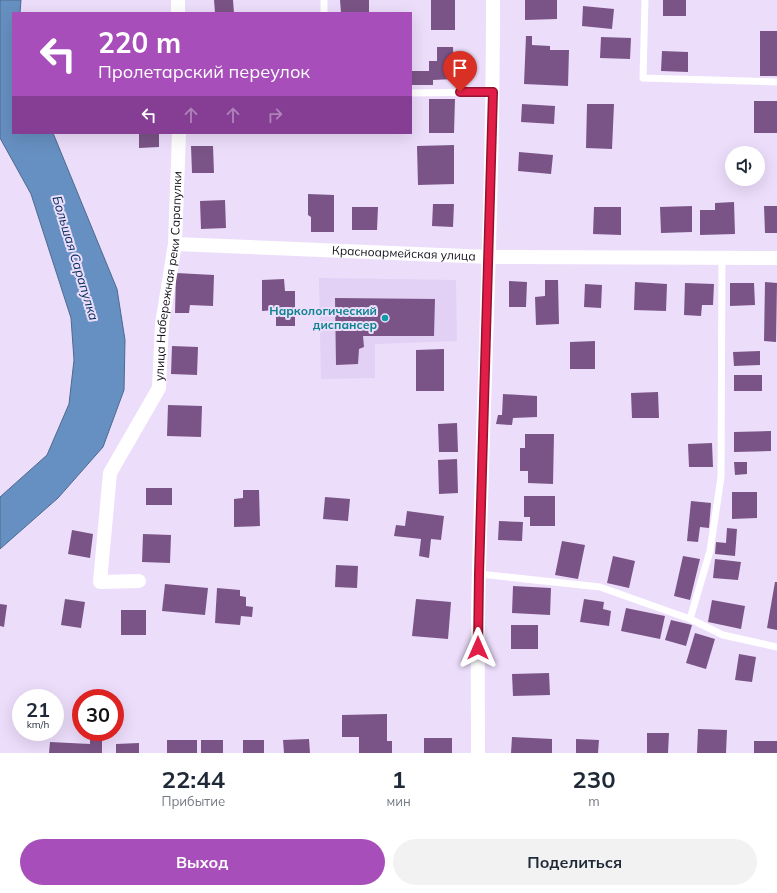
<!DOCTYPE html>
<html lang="ru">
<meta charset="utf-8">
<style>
body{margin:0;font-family:Mulish,sans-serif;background:#f2f2f3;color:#1f2937;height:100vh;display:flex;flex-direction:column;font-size:15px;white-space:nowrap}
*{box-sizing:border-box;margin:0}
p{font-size:13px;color:#747a83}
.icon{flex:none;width:22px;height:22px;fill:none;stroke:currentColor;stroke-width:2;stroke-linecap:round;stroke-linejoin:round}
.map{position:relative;height:753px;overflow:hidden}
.details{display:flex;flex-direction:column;background:#fff;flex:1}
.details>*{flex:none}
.guide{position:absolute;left:12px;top:12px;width:400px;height:122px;border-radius:0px;box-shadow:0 4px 16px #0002;background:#a74eba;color:#fff;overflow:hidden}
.fabs{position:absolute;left:725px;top:146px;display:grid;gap:8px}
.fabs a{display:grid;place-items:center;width:40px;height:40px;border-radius:50%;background:#fff;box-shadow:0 4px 16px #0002;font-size:20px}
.speed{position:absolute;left:12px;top:689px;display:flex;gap:8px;font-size:20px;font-weight:700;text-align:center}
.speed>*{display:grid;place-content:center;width:52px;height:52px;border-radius:50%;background:#fff;box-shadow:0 4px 16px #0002;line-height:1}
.speed small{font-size:10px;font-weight:400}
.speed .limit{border:6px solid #d22;background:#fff;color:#111}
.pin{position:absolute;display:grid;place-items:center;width:34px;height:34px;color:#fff;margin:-41px -17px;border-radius:50% 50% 50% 0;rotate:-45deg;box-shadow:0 0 4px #0007}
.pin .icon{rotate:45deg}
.me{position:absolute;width:44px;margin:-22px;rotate:0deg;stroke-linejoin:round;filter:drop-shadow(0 0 3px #0008)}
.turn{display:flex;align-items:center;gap:14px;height:84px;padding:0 20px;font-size:18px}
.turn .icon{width:52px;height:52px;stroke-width:2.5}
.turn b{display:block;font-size:28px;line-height:34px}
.lanes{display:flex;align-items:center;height:38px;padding:0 20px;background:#0003;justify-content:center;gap:20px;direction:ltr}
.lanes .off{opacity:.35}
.eta{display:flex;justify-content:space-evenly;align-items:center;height:68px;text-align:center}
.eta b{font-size:24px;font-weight:700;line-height:28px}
.action{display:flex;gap:8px;margin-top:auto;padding:8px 20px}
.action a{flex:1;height:46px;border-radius:24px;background:#a74eba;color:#fff;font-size:16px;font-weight:700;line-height:46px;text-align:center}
.action a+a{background:#f2f2f3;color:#1f2937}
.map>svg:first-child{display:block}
</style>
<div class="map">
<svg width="777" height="753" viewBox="0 0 777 753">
<rect width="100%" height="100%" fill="#ecddfb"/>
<path fill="#e2d0f5" d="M319,278L456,280L457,341L375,344V378L321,379Z"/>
<path fill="#6690c1" stroke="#4e6a8f" d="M0,0H21L20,13H13V133H53L117,289L125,340L124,390L103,447L58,498L0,549V497L47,455L69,404L74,360L71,318L31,194L0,138Z"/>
<path fill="#7a5486" d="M214,0H233L234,13H215Z
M340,0H369V13H341Z
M431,0H455V30H431Z
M525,0H557V19L525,20Z
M663,0H686V16H663Z
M583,6L614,9L612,29L582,26Z
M760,31H777V76H760Z
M526,36H532V45L550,46V50H569L568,86L524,84Z
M601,37L631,38L630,59L600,58Z
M437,47H453L454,79L433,80V85H412V71H429V61H437Z
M662,51L688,52V72L661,71Z
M429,99H455L454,133H429Z
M754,101H777V133H754Z
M522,104L555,106L554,124L521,122Z
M587,104H614L612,149L586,148Z
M139,133H159V147L139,148Z
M454,145V184L418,185L417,146Z
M191,146H213L214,173H192Z
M519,152L553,155L551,174L518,171Z
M308,194L334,195V232H311V217L308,215Z
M225,200L226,228L201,229L200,201Z
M734,202L735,234L700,235V210H715V203Z
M433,204H454L453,227L432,226Z
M692,206V232L661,233L660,207Z
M764,206H777V233H765Z
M352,207H378L377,230H352Z
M594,207H621V235L593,234Z
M176,273L214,275L213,306L190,305L189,313H175Z
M284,279L285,291H295V326H276V310L262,311V280Z
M545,280H558L559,324L536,325L535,297L545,296Z
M509,281L527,282L526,307H509Z
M635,282L667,284L666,311L634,310Z
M765,282L777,283L776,342L764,341Z
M685,283L714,284L713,305H702L701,316L684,315Z
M730,283H754L755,305L730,306Z
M585,284L602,285L601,308L584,307Z
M335,298L435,299L434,336H363L364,347L359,349L358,364L336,365Z
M595,341V369H570V342Z
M172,346L198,347L197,375L171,374Z
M444,349V391H416V350Z
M760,351V365L734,366L733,352Z
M734,375H762V391H734Z
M658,392L659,418H632L631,393Z
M503,394L537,396V417L513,418L512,425L496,424L498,415H502Z
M168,405L202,406L201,437L167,436Z
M457,423L458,452H439L438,424Z
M771,431V451L734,452V432Z
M525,434H554L553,484L528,483V471H520V448H525Z
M712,443L713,467H689L688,444Z
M457,459L458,493L439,494L438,460Z
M734,462H747V474L735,475Z
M146,488H172V505H146Z
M243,490H259L260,526L234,527V499L243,498Z
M732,492H757V518L732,519Z
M524,496H555V526H530V517H524Z
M325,497L350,499L348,521L323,519Z
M691,501L711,503L709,528L700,527L698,542L687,541Z
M407,511L444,516L441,540L431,539L429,558L419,556L421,539L394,536L396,525L405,526Z
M499,521L523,522L522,541L498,540Z
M727,528L737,529L735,556L715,554L716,542L726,543Z
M72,530L93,534L90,558L68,554Z
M143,534L171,535L170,563L142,562Z
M562,541L585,545L578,579L555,575Z
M613,556L635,561L629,588L607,583Z
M683,556L700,559L690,600L674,596Z
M715,559L741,562L738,580L713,578Z
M336,565L358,566L357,588L335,587Z
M775,582H777V630L767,628Z
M165,584L208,588L205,615L162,611Z
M513,586L551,588L550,615L512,613Z
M217,588L240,590V596L246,597V606L253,607L252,617L241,616L240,625L215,623Z
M65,599L85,602L81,628L61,625Z
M416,599L451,602L448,639L412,636Z
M584,599L604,602L603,609L611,611L609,626L580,622Z
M712,600L745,606L741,629L708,622Z
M0,604L7,605L4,627L0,626Z
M626,608L665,616L660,639L621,631Z
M121,610H146V635H121Z
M671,620L692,625L686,646L665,640Z
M511,625H538V649H511Z
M695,633L715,639L706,669L686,663Z
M739,654L756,657L752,682L735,680Z
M549,673L550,695L513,696L512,674Z
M387,714V741H392V753H359V737H342V715Z
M698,729L727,730L726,753H697Z
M90,732H102V753H49L50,742L90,744Z
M647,733H669L668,753H647Z
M512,737L552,739V753H511Z
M424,738H452V753H424Z
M309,739L310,753H284L283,740Z
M576,739L599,740L598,753H576Z
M167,740H197V753H167Z
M201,740H223V753H201Z
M243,740H264V753H243Z
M754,741H777V753H754Z
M139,743V753H116V744Z"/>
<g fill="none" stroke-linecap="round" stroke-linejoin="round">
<path stroke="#fff" stroke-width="7" d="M324,0V13
M645,0L643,78L777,82
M411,93L493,92
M479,574L600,587L690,619L723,635L777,647
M690,619L710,551L721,477L722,258"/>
<g stroke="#fff" stroke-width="14">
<path d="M178,0V13"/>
<path id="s1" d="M175,244L489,257L777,258"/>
<path id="s2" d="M139,581L100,582L110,473L159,388L162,324L175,244L179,133"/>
<path d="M478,753C478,692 477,632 479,571C484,381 493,191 493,0"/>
</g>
</g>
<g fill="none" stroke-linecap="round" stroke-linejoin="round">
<defs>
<path id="route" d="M460,92H493L479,574L478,648"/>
</defs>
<use href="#route" stroke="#92132f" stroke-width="10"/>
<use href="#route" stroke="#e11d48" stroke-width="7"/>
</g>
<circle fill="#0f9aa8" stroke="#ecddfb" stroke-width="1.5" cx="385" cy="318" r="4"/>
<g text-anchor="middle" stroke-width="4" stroke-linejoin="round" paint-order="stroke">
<g font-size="12" fill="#15101a" stroke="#ecddfb">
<text dy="4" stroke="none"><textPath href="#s1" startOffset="229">Красноармейская улица</textPath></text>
<text dy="4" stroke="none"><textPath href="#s2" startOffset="359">улица Набережная реки Сарапулки</textPath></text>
</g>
<g font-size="12" font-weight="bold" fill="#0d838f" stroke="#ecddfb" text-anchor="end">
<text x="377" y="315">Наркологический<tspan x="377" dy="14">диспансер</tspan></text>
</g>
<g font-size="13" font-style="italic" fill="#002e5b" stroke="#ecddfb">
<text transform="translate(76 258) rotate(73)" y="5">Большая Сарапулка</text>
</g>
</g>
</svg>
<div class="fabs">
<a><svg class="icon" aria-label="sound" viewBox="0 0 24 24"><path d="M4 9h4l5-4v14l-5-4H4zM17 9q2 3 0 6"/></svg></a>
</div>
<div class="speed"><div>21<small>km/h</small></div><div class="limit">30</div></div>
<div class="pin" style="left:460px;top:92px;background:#d93025"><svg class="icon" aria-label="arrive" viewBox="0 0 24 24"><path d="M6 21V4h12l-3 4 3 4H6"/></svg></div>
<svg class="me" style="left:478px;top:648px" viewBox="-20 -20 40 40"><path d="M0-17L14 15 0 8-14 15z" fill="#e11d48" stroke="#fff" stroke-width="4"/></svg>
<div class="guide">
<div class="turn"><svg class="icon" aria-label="left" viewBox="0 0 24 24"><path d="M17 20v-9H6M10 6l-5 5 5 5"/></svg><div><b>220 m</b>Пролетарский переулок</div></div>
<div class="lanes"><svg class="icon" aria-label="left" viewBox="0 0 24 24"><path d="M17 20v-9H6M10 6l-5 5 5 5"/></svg><svg class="icon off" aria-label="ahead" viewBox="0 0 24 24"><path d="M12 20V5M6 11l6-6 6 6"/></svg><svg class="icon off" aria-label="ahead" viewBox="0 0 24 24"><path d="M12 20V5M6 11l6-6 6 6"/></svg><svg class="icon off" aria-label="right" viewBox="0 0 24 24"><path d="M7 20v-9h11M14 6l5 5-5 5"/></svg></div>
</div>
</div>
<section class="details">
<div class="eta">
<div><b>22:44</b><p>Прибытие</p></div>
<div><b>1</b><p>мин</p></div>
<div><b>230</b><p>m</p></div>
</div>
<div class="action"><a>Выход</a><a>Поделиться</a></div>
</section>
